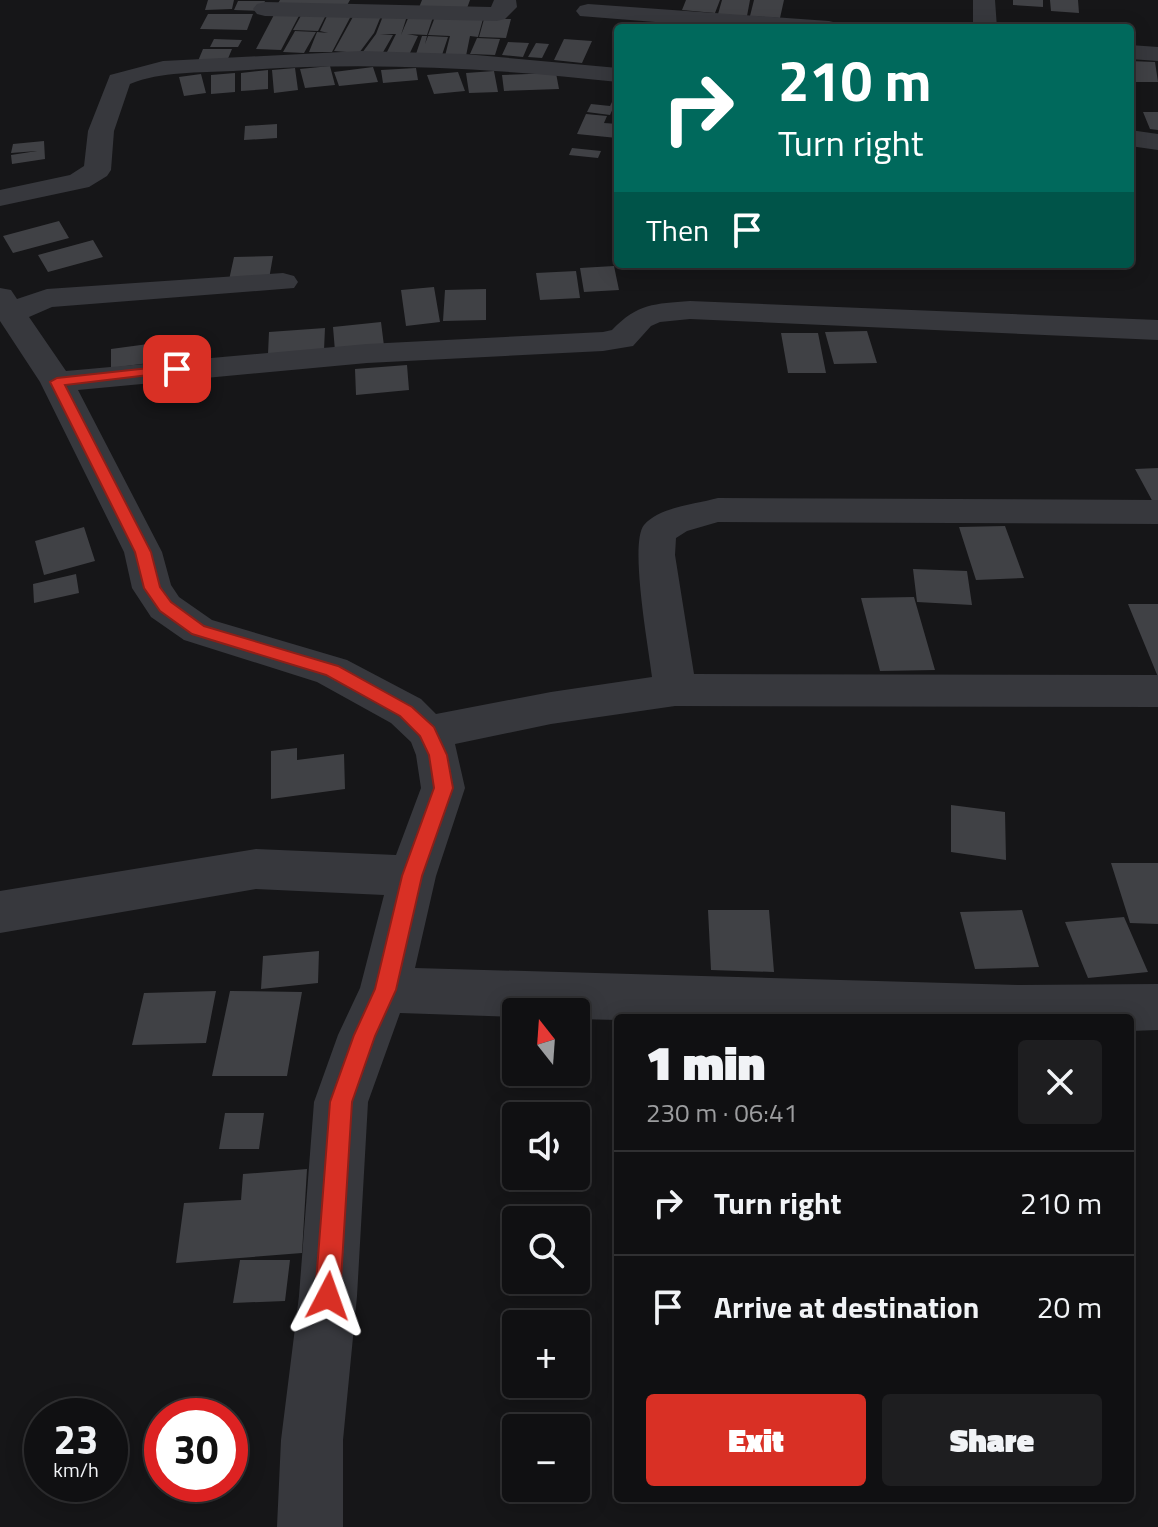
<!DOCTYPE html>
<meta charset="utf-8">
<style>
body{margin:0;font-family:"Titillium Web",sans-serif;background:#1e1e20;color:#f1f3f6;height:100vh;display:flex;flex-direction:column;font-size:30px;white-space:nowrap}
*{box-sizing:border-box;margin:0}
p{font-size:26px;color:#9c9d9f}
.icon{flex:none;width:44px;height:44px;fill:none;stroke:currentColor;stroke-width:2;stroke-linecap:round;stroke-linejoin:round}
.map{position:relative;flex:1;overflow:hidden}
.panel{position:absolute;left:614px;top:1014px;width:520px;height:488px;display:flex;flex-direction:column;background:#101012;border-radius:8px;box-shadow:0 4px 20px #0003,0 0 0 2px #303032}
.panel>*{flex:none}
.guide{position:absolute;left:614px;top:24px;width:520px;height:244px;border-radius:8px;box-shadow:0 4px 20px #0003,0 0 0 2px #303032;background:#00695c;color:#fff;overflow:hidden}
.needle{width:52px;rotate:343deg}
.buttons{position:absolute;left:502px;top:998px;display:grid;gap:16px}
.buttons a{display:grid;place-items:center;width:88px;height:88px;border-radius:8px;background:#101012;box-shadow:0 4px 20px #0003,0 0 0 2px #303032;font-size:40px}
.speed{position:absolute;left:24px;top:1398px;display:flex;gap:16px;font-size:40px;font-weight:700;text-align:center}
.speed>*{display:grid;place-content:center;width:104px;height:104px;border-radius:50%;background:#101012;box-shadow:0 4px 20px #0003,0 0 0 2px #303032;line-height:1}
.speed small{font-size:20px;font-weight:400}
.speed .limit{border:12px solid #d22;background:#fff;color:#111}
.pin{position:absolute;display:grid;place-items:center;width:68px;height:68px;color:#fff;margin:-34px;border-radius:16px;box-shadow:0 4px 12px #0006}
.me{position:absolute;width:88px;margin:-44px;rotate:4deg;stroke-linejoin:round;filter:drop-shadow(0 0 6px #0008)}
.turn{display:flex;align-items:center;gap:28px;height:168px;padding:0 32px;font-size:36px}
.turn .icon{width:104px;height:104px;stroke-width:2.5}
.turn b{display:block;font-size:56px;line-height:68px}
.then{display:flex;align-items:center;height:76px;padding:0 32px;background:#0003;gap:16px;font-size:30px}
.round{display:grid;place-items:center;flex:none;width:84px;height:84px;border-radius:8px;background:#1e1e20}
.head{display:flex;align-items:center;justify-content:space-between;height:136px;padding:0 32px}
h1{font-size:48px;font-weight:800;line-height:60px}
.button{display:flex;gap:16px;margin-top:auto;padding:16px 32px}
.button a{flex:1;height:92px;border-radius:8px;background:#d93025;color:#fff;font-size:32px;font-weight:800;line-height:92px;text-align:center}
.button a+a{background:#1e1e20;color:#f1f3f6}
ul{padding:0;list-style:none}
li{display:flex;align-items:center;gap:24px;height:104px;padding:0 32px;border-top:2px solid #303032}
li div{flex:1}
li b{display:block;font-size:30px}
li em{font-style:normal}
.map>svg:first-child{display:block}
</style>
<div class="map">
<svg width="1158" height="1527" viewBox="0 0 1158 1527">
<rect width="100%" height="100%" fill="#161618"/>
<path fill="#404145" d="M208,0H234L232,9L205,10Z
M280,0H350L346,7L277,5Z
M422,0H470L466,11L418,10Z
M686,0H720L715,13L682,10Z
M722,0H750L747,16L718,14Z
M754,0H784L780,18L750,16Z
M1013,0H1043V7L1013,5Z
M1050,0H1078L1079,13L1051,11Z
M238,1H265L261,11L234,10Z
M276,11L301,12L281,50L256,49Z
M303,12L327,13L318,31L293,30Z
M208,14H253L247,30L200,29Z
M328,14H352L332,52H309L317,32L328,33L320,31Z
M354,15L381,16L374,33L359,53L334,51Z
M383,16H407L401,35L409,16L433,17L427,35L407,34L418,36L409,55L386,54L396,34H380L393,35L382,54L362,53L376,34Z
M435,17L483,19L478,37L470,36L466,56H445L450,36L428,35Z
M484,19H511L506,38L479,37Z
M295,31L316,32L304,53L283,52Z
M422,36H427L425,44L428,36L448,37L442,55L416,54Z
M477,38L500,39L495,55L470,54Z
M214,39L242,40L238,47H210Z
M564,39L592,41L582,63L554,60Z
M508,42L529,43L523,57L502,55Z
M536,43L549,44L542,58L528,57Z
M203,49H232L227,61H198Z
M1130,61L1155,62L1158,82H1135L1130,72Z
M330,66L335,85L305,88L300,69Z
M373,67L378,82L339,86L334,72Z
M295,68L298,90L274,93L272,70Z
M416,68L418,80L383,83L381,70Z
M268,70V89L241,91V73Z
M494,71L498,92L469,93L466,73Z
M458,72L465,91L434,94L427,75Z
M235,73V92L211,94V75Z
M556,73L559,89L504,91L502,75Z
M201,74L206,93L184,96L179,77Z
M614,98L618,99V106H614L610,115L587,112L591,104L610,106Z
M1143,112H1158V130L1150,129Z
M586,114L607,116L604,123L618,124L617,138L577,134Z
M277,124V138L244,140L245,126Z
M44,141L45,159L12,164L11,155L37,151L11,153L13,144Z
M572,148L601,151L598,158L569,155Z
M59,221L69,238L13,253L3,236Z
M93,240L103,257L48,272L38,255Z
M273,256L269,279L229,280L234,257Z
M614,266L619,290L584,292L580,268Z
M576,271L580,298L540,300L536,273Z
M434,287L440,322L406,326L401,290Z
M486,289V320L443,321L445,290Z
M381,322L384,346L335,351L333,327Z
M325,328L324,350L268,354L269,332Z
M867,331L877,363L834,364L825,332Z
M781,333H818L826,373H788Z
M178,340L179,359L111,368V349Z
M407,365L409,390L356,395L355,369Z
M1158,468V504H1154L1135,469Z
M1005,526L1024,578L976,580L959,527Z
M84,527L95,561L44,575L35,541Z
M913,569L967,571L972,605L917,602Z
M76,574L79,593L34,603L33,584Z
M914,597L935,670L880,671L861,598Z
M1128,604H1158V677Z
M297,748V760L344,754L345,789L271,799V751Z
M951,805L1005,812L1006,860L951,852Z
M1111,863H1158V924L1130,923Z
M708,910H769L774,972L711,970Z
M1022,910L1039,967L975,969L960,912Z
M1124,917L1148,972L1088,978L1065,922Z
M319,951L318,983L261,989L263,956Z
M216,991L206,1043L132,1045L144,993Z
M230,991L302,992L287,1076H212Z
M225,1113H264L259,1149H219Z
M307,1169L302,1253L176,1263L184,1203L241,1200L243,1174Z
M240,1260H290L285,1301L233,1303Z"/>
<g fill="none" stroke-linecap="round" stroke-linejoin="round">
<path fill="#37383d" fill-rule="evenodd" d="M494,0H516L517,7L505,19L497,21L265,16L257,14L253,9L257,4L265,2L491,7Z
M973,0H995L997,28H973Z
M588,4L829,21L837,23L841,28H730L580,16L576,11L580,6Z
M1130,45L1158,47V61L1130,59Z
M361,51L465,54L618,68V82C490,68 361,61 233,71C199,73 161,71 130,84L114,131L111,170L107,176L89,187L0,206V190L70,175L84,166L88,131L110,75L163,61Z
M1130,130L1158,134V150L1130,146Z
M283,273L294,276L298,282L294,288L52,307L29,317L66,371L367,344L603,332L612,330C638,303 654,304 690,301L1158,320V340L690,319L660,322L651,326L633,346L603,351L367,363L78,390L162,552L171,585L179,597L212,620L347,660L421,699L436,714L551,692L652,677C649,650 629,543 644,525C659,507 696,504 718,498L1158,500V524L718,522L687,531L676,538L675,555L694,674L1158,675V707L675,706L551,724L455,744L465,788L436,876L415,968L1018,985L1158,984V1030L1130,1031V1018L618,1020L576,1019V1012H516V1017L400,1013L368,1102L357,1296L343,1440V1527H277L281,1440L299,1296L314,1102L338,1035L360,988L384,895L256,889L0,933V891L256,849L396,855L421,788L416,755L411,742L391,723L317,682L184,640L151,617L132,588L124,552L40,382L0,321V288L11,290L17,299L47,289Z"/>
</g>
<path fill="#d93025" stroke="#8d1f18" stroke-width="2" d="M177,365L182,366V371L65,385L151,552L160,587L171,602L204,626L338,666L412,707L434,727L447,755L453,788L422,876L396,990L375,1036L352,1102L340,1296L336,1305L328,1308L319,1305L315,1296L330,1102L354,1035L375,989L402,876L434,788L429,755L420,736L400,716L326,675L192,634L160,611L144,588L135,552L50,382L57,378Z"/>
</svg>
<div class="buttons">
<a><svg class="needle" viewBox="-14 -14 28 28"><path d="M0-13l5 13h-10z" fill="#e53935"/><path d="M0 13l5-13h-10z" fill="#9c9d9f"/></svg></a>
<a><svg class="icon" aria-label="sound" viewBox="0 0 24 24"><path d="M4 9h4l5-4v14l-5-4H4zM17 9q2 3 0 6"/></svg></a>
<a><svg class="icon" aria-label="search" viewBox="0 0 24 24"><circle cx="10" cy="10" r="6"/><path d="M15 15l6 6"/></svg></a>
<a>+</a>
<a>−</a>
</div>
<div class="speed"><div>23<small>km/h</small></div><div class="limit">30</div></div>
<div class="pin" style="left:177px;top:369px;background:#d93025"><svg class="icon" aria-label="arrive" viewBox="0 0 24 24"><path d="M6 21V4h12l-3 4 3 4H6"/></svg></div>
<svg class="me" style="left:328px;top:1296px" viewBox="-20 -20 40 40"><path d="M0-17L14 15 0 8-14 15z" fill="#d93025" stroke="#fff" stroke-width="4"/></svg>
<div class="guide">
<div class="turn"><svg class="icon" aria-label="right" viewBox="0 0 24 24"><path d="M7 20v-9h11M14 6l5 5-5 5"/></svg><div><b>210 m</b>Turn right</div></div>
<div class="then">Then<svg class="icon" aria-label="arrive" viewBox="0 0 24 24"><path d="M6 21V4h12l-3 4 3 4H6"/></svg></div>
</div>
<section class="panel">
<div class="head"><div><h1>1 min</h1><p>230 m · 06:41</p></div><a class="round"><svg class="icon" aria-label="close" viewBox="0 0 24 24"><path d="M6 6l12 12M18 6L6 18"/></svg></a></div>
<ul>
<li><svg class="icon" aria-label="right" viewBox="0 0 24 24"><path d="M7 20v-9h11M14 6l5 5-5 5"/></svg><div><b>Turn right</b></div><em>210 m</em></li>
<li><svg class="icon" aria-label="arrive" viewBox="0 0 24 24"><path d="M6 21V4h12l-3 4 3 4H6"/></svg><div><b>Arrive at destination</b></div><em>20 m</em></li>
</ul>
<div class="button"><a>Exit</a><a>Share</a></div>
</section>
</div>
